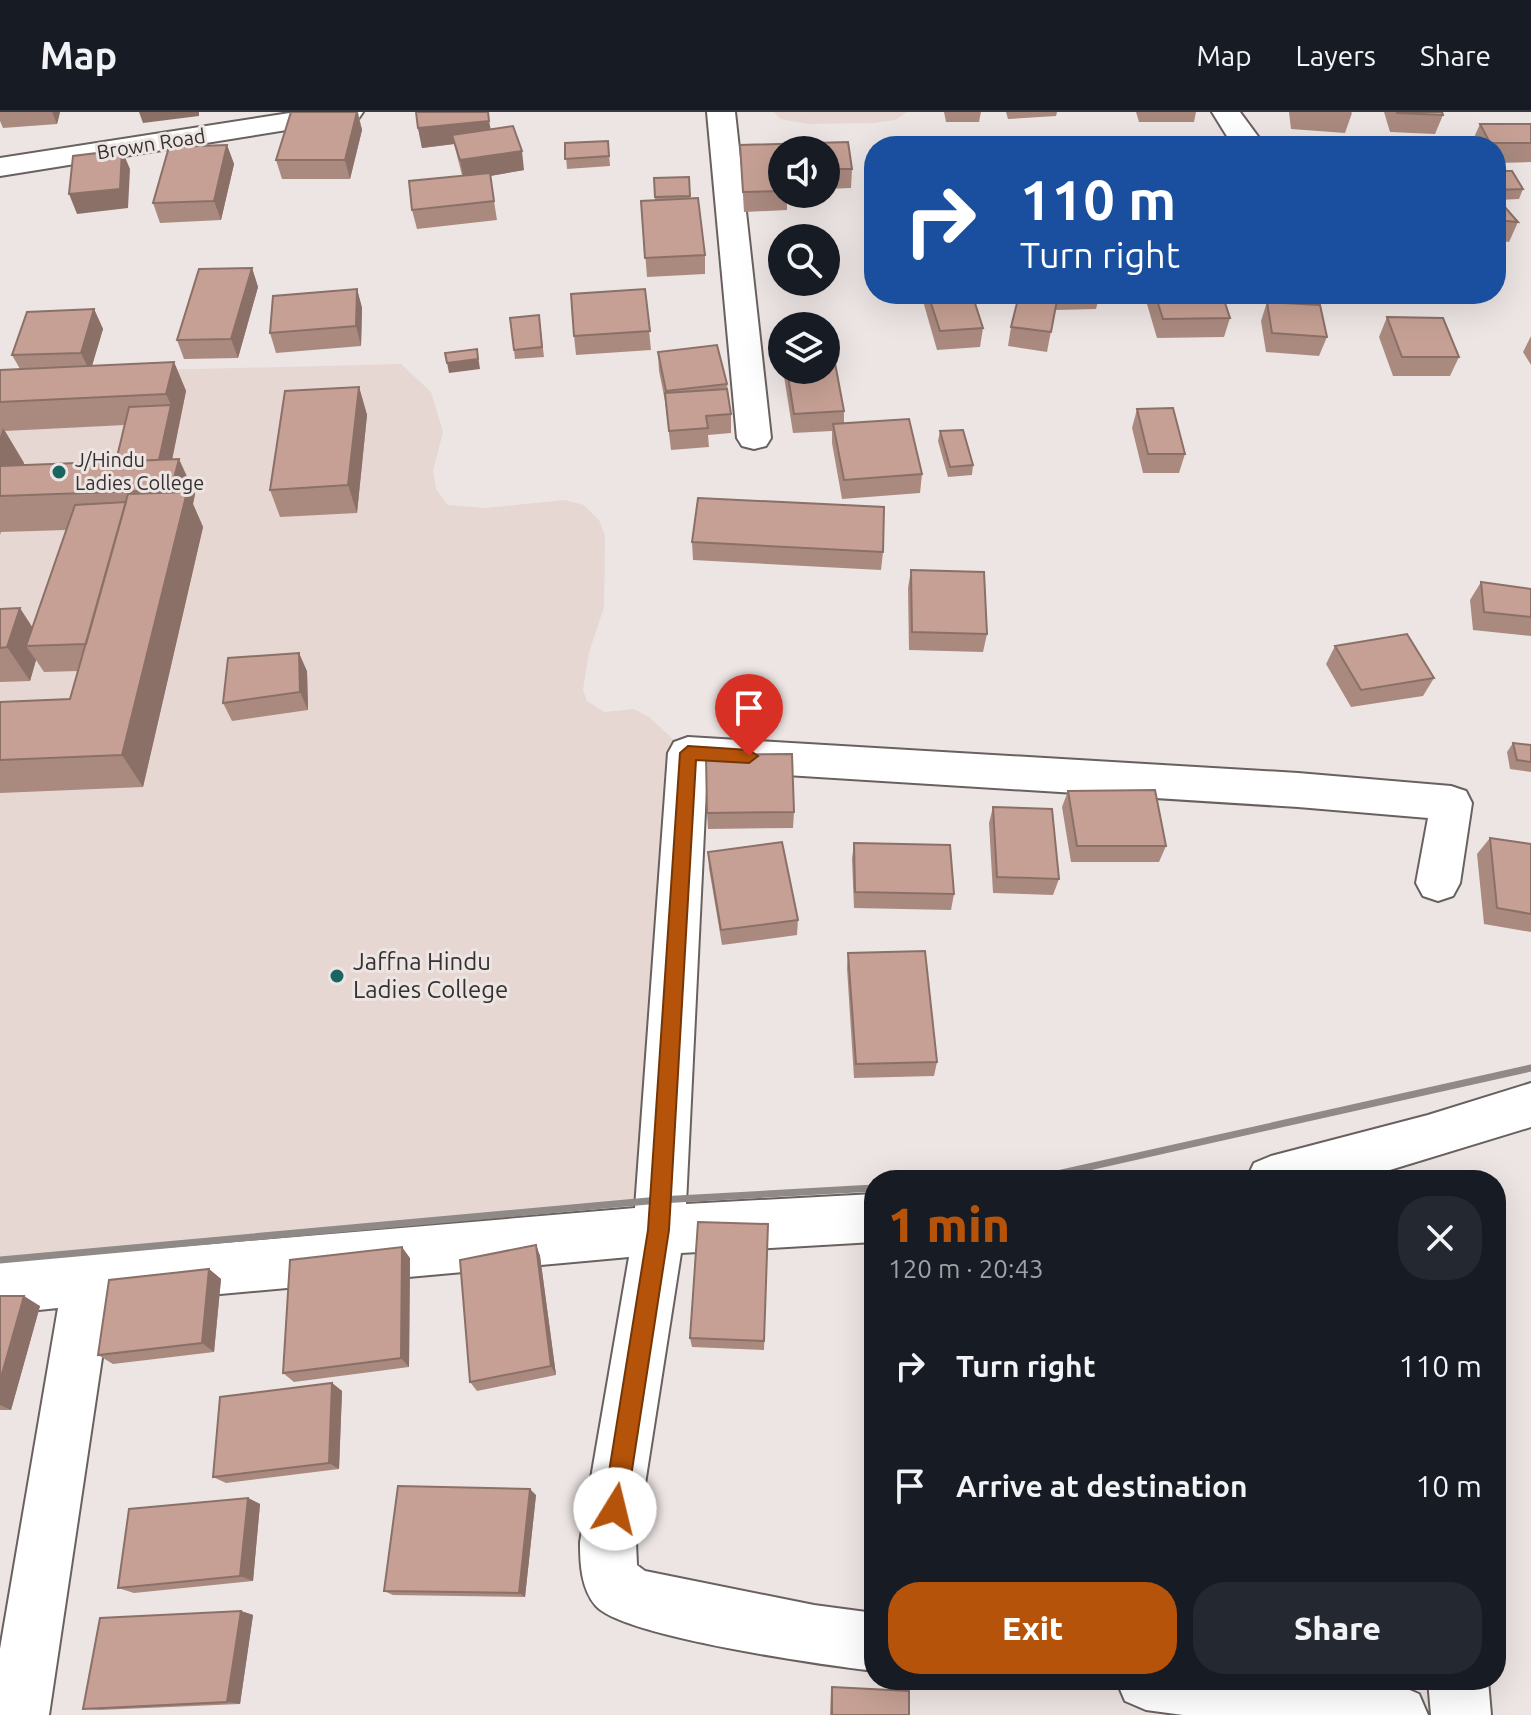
<!DOCTYPE html>
<meta charset="utf-8">
<style>
body{margin:0;font-family:Ubuntu,sans-serif;background:#242831;color:#f1f3f6;height:100vh;display:flex;flex-direction:column;font-size:30px;white-space:nowrap}
*{box-sizing:border-box;margin:0}
p{font-size:26px;color:#9ea1a6}
.icon{flex:none;width:44px;height:44px;fill:none;stroke:currentColor;stroke-width:2;stroke-linecap:round;stroke-linejoin:round}
.map{position:relative;flex:1;overflow:hidden}
.sheet{position:absolute;left:864px;top:1058px;width:642px;height:520px;display:flex;flex-direction:column;background:#171b24;border-radius:32px;box-shadow:0 8px 32px #0002}
.sheet>*{flex:none}
.hud{position:absolute;left:864px;top:24px;width:642px;height:168px;border-radius:32px;box-shadow:0 8px 32px #0002;background:#1a4fa0;color:#fff;overflow:hidden}
.buttons{position:absolute;left:768px;top:24px;display:grid;gap:16px}
.buttons a{display:grid;place-items:center;width:72px;height:72px;border-radius:50%;background:#171b24;box-shadow:0 8px 32px #0002;font-size:40px}
.pin{position:absolute;display:grid;place-items:center;width:68px;height:68px;color:#fff;margin:-82px -34px;border-radius:50% 50% 50% 0;rotate:-45deg;box-shadow:0 0 8px #0007}
.pin .icon{rotate:45deg}
.me{position:absolute;width:88px;margin:-44px;rotate:9deg;stroke-linejoin:round;filter:drop-shadow(0 0 6px #0008)}
.turn{display:flex;align-items:center;gap:28px;height:168px;padding:0 24px;font-size:36px}
.turn .icon{width:104px;height:104px;stroke-width:2.5}
.turn b{display:block;font-size:56px;line-height:68px}
.round{display:grid;place-items:center;flex:none;width:84px;height:84px;border-radius:32px;background:#242831}
.overview{display:flex;align-items:center;justify-content:space-between;height:136px;padding:0 24px}
h1{font-size:48px;font-weight:800;line-height:60px;color:#b45309}
.cta{display:flex;gap:16px;margin-top:auto;padding:16px 24px}
.cta a{flex:1;height:92px;border-radius:32px;background:#b45309;color:#fff;font-size:32px;font-weight:800;line-height:92px;text-align:center}
.cta a+a{background:#242831;color:#f1f3f6}
ul{padding:0;list-style:none}
li{display:flex;align-items:center;gap:24px;height:120px;padding:0 24px}
li div{flex:1}
li b{display:block;font-size:30px}
li em{font-style:normal}
header{display:flex;align-items:center;gap:48px;box-sizing:border-box;height:112px;padding:0 40px;background:#171b24;border-bottom:2px solid #363941}
header strong{font-size:38px}
nav{display:flex;gap:44px;margin-inline-start:auto;font-size:28px}
.map>svg:first-child{display:block}
</style>
<header>
<strong>Map</strong>
<nav><a>Map</a><a>Layers</a><a>Share</a></nav>
</header>
<div class="map">
<svg width="1531" height="1603" viewBox="0 0 1531 1603">
<rect width="100%" height="100%" fill="#ede5e3"/>
<path fill="#e6d7d2" d="M774,0H907L895,8L873,11L809,12L780,7Z
M401,252L431,280L443,320L433,359L436,377L448,393L485,396L565,388L584,393L599,408L605,424L604,495L589,540L583,578L587,589L604,600L634,597L649,605L688,641L659,1088L0,1148V262Z"/>
<g fill="none" stroke-linecap="round" stroke-linejoin="round">
<defs>
<path id="minor" d="M296,0H363L359,6L349,8L0,64V46Z
M707,0H735L771,326L766,334L754,337L742,334L737,326Z
M1212,0H1240L1265,34H1233Z
M688,625L1298,661L1451,674L1466,679L1472,691L1460,771L1453,784L1438,789L1423,784L1416,771L1428,706L1298,695L707,658L686,1092L874,1082V1130L681,1141L636,1430L637,1453L645,1459L814,1493L874,1501V1559C824,1553 624,1525 596,1494C581,1477 580,1451 580,1430L629,1145L110,1192L49,1603H0V1537L58,1196L0,1202V1150L635,1096L668,641L674,630Z
M1531,971V1015L1357,1068H1246L1254,1051L1271,1044L1428,1003Z
M1116,1568H1363L1398,1573L1419,1582L1428,1603H1183L1146,1598L1125,1589Z
M1428,1568H1488L1491,1603H1431Z"/>
</defs>
<use href="#minor" stroke="#68615f" stroke-width="4"/>
<use href="#minor" fill="#fff" fill-rule="evenodd"/>
<path stroke="#8f8988" stroke-width="7" d="M1018,1068L1035,1067L1531,956
M0,1148L659,1088L874,1076"/>
</g>
<path fill="#aa8a7f" fill-rule="evenodd" d="M0,0H60L57,12L3,16L0,9Z
M291,0H358L362,18L350,67H282L276,48Z
M944,0H981L979,10H946Z
M1006,0H1057L1056,4L1008,7Z
M1136,0H1196L1194,10H1139Z
M1289,0H1351L1352,1L1345,21L1291,17Z
M1384,0H1442L1443,3L1435,22L1390,20Z
M1480,12H1531V50L1496,51V34H1473L1471,32Z
M418,16L491,18L524,58L490,64L497,108L417,117L412,98L462,63L454,32L422,36Z
M608,29L610,54L567,57L565,31Z
M848,30L852,57L851,76L826,77V38H782V82H787V98L744,100L740,33Z
M227,33L234,52L221,108L160,111L153,91Z
M1496,59L1523,77L1519,87L1498,88L1518,110L1509,130L1496,128Z
M689,65L690,87L705,143V162L647,165L641,89L655,88V85Z
M252,156L258,175L238,246L184,247L177,228Z
M357,177L362,196L361,234L276,241L270,221Z
M645,177L651,238L576,243L574,224Z
M921,182H972L983,216L980,235L937,238Z
M1037,182H1100L1096,197L1055,198L1047,240L1008,234L1011,215L1037,186Z
M1144,182H1222L1230,206L1224,225L1157,226Z
M1267,190L1327,225L1319,244L1266,240L1261,209Z
M94,197L103,217L92,254L174,250L186,279L172,347L195,382L193,392L203,415L143,675L0,681V590L70,587L78,559L44,560L36,548L30,569L0,570V497L33,516L66,418L1,420L0,423V258L20,257L12,243ZM125,313L116,349L23,353L24,351L5,319Z
M539,203L544,245L515,247L514,238Z
M1387,205L1459,245L1450,264H1393L1379,225Z
M1531,224V253L1523,240Z
M658,240L727,272L731,302V321L708,323L709,335L671,338L665,289L659,259Z
M783,258H826L844,299V311L922,362L920,381L842,387L832,331V319L793,321Z
M359,275L367,303L357,401L280,405L270,378Z
M1137,297L1185,342L1179,361H1143L1132,316Z
M940,319L973,353L972,363L948,365L938,329Z
M692,430L883,440L881,458L693,448Z
M911,458L987,522L983,540L909,538L908,476Z
M1481,470L1531,477V524L1473,518L1470,488Z
M1335,534L1434,566L1423,584L1351,595L1326,552Z
M307,559L308,598L232,609L223,591Z
M1513,631L1531,633V660L1510,657L1507,640Z
M1068,679L1166,734L1159,750H1071L1062,695Z
M993,695L1059,767L1053,783L993,781L989,711Z
M794,700L793,716L708,717L707,701Z
M1490,726L1531,732V820L1484,812L1477,742Z
M854,731L954,782L951,798L854,796L852,747Z
M708,740L798,808L797,823L722,833L709,756Z
M848,841L937,950L934,964L854,966L847,856Z
M768,1112L764,1238L692,1235L690,1226Z
M536,1133L540,1144L556,1263L477,1279L470,1270Z
M410,1146L409,1255L294,1270L283,1261Z
M209,1157L221,1167L214,1240L113,1252L98,1243Z
M0,1184L40,1194L11,1298H0Z
M332,1271L342,1279L339,1357L226,1371L213,1365Z
M536,1383L525,1485L393,1483L384,1479Z
M248,1386L260,1392L253,1469L134,1481L118,1476Z
M241,1499L253,1503L240,1592L100,1598L83,1597Z
M832,1575L909,1603H830L831,1577Z"/>
<path fill="#8b7068" d="M52,0H60L57,12Z
M139,0H199V4L143,11Z
M357,0L362,18L350,67L345,48Z
M489,9L493,28L452,23L454,32L422,36L418,16Z
M227,33L234,52L221,108L214,89Z
M122,38L130,57L128,96L77,102L69,82Z
M522,39L524,58L490,64L497,108L490,64L464,68L460,48Z
M252,156L258,175L238,246L231,227Z
M357,177L362,196L361,234L356,214Z
M94,197L103,217L90,260L81,241Z
M477,237L480,257L449,261L447,251Z
M174,250L186,279L166,378L156,361L171,293L166,282Z
M359,275L367,303L357,401L348,373Z
M3,316L24,351L13,384L0,371V325Z
M179,347L195,382L193,392L203,415L143,675L122,643L182,401L171,378Z
M20,496L42,530L26,534L36,548L30,569L7,535Z
M299,541L307,559L308,598L300,580Z
M536,1133L540,1144L556,1263L551,1254Z
M402,1135L410,1146L409,1255L401,1246Z
M209,1157L221,1167L214,1240L202,1231Z
M24,1184L40,1194L11,1298L0,1293V1269Z
M332,1271L342,1279L339,1357L329,1351Z
M530,1377L536,1383L525,1485L519,1481Z
M248,1386L260,1392L253,1469L240,1464Z
M241,1499L253,1503L240,1592L227,1590Z"/>
<path fill="#c6a094" stroke="#8b7068" stroke-width="2" d="M291,0H357L345,48H276Z
M416,0H488L489,9L418,16Z
M1397,0H1442L1443,3L1397,1Z
M1480,12H1531V31H1490Z
M513,14L522,39L460,48L452,23Z
M608,29L609,44L565,47V31Z
M848,30L852,57H826V38H782V79L743,80L740,33Z
M227,33L214,89L153,91L169,35Z
M122,38L120,77L69,82L73,44Z
M1496,59H1512L1523,77L1496,78Z
M490,61L494,89L412,98L409,69Z
M689,65L690,84L655,85L654,66Z
M1496,85L1518,110L1496,108Z
M698,86L705,143L645,146L641,89Z
M252,156L231,227L177,228L199,157Z
M357,177L356,214L270,221L273,184Z
M645,177L650,219L574,224L571,182Z
M928,182H972L983,216L940,219Z
M1155,182H1222L1230,206L1163,207Z
M1019,183L1057,188L1051,220L1011,215Z
M1267,190L1320,193L1327,225L1272,221Z
M94,197L81,241L12,243L27,200Z
M539,203L542,235L514,238L510,206Z
M1387,205L1443,206L1459,245H1402Z
M717,233L727,272L666,279L658,240Z
M832,235L844,299L794,302L787,258H826V236Z
M477,237L478,247L447,251L445,241Z
M174,250L166,282L0,290V258Z
M359,275L348,373L270,378L285,279Z
M727,277L731,302L706,304L708,316L669,319L665,281Z
M171,293L159,348L116,349L129,295Z
M1173,296L1185,342H1148L1137,297Z
M909,307L922,362L844,368L833,312Z
M963,318L973,353L950,355L940,319Z
M179,347L171,378L0,384V354Z
M187,380L122,643L0,648V590L70,587L128,382Z
M698,386L884,395L883,440L692,430Z
M126,390L86,532L26,534L75,393Z
M911,458L984,460L987,522L912,520Z
M1481,470L1531,477V505L1484,500Z
M20,496L7,535L0,536V497Z
M1407,522L1434,566L1361,578L1335,534Z
M299,541L300,580L223,591L228,546Z
M1513,631L1531,633V650L1517,648Z
M792,642L794,700L707,701L706,643Z
M1155,678L1166,734H1077L1068,679Z
M993,695L1052,697L1059,767L997,765Z
M1490,726L1531,732V802L1497,796Z
M782,730L798,808L721,818L708,740Z
M854,731L950,733L954,782L855,780Z
M925,839L937,950L856,952L848,841Z
M698,1110L768,1112L764,1229L690,1226Z
M536,1133L551,1254L470,1270L460,1148Z
M402,1135L401,1246L283,1261L290,1148Z
M209,1157L202,1231L98,1243L109,1168Z
M0,1184H24L0,1269Z
M332,1271L329,1351L213,1365L220,1285Z
M398,1374L530,1377L519,1481L384,1479Z
M248,1386L240,1464L118,1476L129,1397Z
M241,1499L227,1590L83,1597L100,1506Z
M832,1575L909,1579V1603H832Z"/>
<path fill="#b45309" stroke="#753606" stroke-width="2" d="M688,634L749,638L758,644L749,651L696,648L669,1118L626,1397L623,1405L615,1408L607,1405L603,1397L648,1118L680,641Z"/>
<g fill="#196661" stroke="#ede5e3" stroke-width="3">
<circle cx="59" cy="360" r="8"/>
<circle cx="337" cy="864" r="8"/>
</g>
<g text-anchor="middle" stroke-width="6" stroke-linejoin="round" paint-order="stroke">
<g font-size="20" fill="#343130" stroke="#ede5e3">
<text transform="translate(151 32) rotate(-9)" y="7">Brown Road</text>
</g>
<g font-size="20" fill="#343130" stroke="#ede5e3" text-anchor="start">
<text x="75" y="355">J/Hindu<tspan x="75" dy="23">Ladies College</tspan></text>
</g>
<g font-size="24" fill="#343130" stroke="#ede5e3" text-anchor="start">
<text x="353" y="858">Jaffna Hindu<tspan x="353" dy="28">Ladies College</tspan></text>
</g>
</g>
</svg>
<div class="buttons">
<a><svg class="icon" aria-label="sound" viewBox="0 0 24 24"><path d="M4 9h4l5-4v14l-5-4H4zM17 9q2 3 0 6"/></svg></a>
<a><svg class="icon" aria-label="search" viewBox="0 0 24 24"><circle cx="10" cy="10" r="6"/><path d="M15 15l6 6"/></svg></a>
<a><svg class="icon" aria-label="layers" viewBox="0 0 24 24"><path d="M12 4l9 5-9 5-9-5zM3 14l9 5 9-5"/></svg></a>
</div>
<div class="pin" style="left:749px;top:644px;background:#d93025"><svg class="icon" aria-label="arrive" viewBox="0 0 24 24"><path d="M6 21V4h12l-3 4 3 4H6"/></svg></div>
<svg class="me" style="left:615px;top:1397px" viewBox="-20 -20 40 40"><circle r="19" fill="#fff"/><path d="M0-13L10 11 0 6-10 11z" fill="#b45309"/></svg>
<div class="hud">
<div class="turn"><svg class="icon" aria-label="right" viewBox="0 0 24 24"><path d="M7 20v-9h11M14 6l5 5-5 5"/></svg><div><b>110 m</b>Turn right</div></div>
</div>
<section class="sheet">
<div class="overview"><div><h1>1 min</h1><p>120 m · 20:43</p></div><a class="round"><svg class="icon" aria-label="close" viewBox="0 0 24 24"><path d="M6 6l12 12M18 6L6 18"/></svg></a></div>
<ul>
<li><svg class="icon" aria-label="right" viewBox="0 0 24 24"><path d="M7 20v-9h11M14 6l5 5-5 5"/></svg><div><b>Turn right</b></div><em>110 m</em></li>
<li><svg class="icon" aria-label="arrive" viewBox="0 0 24 24"><path d="M6 21V4h12l-3 4 3 4H6"/></svg><div><b>Arrive at destination</b></div><em>10 m</em></li>
</ul>
<div class="cta"><a>Exit</a><a>Share</a></div>
</section>
</div>
